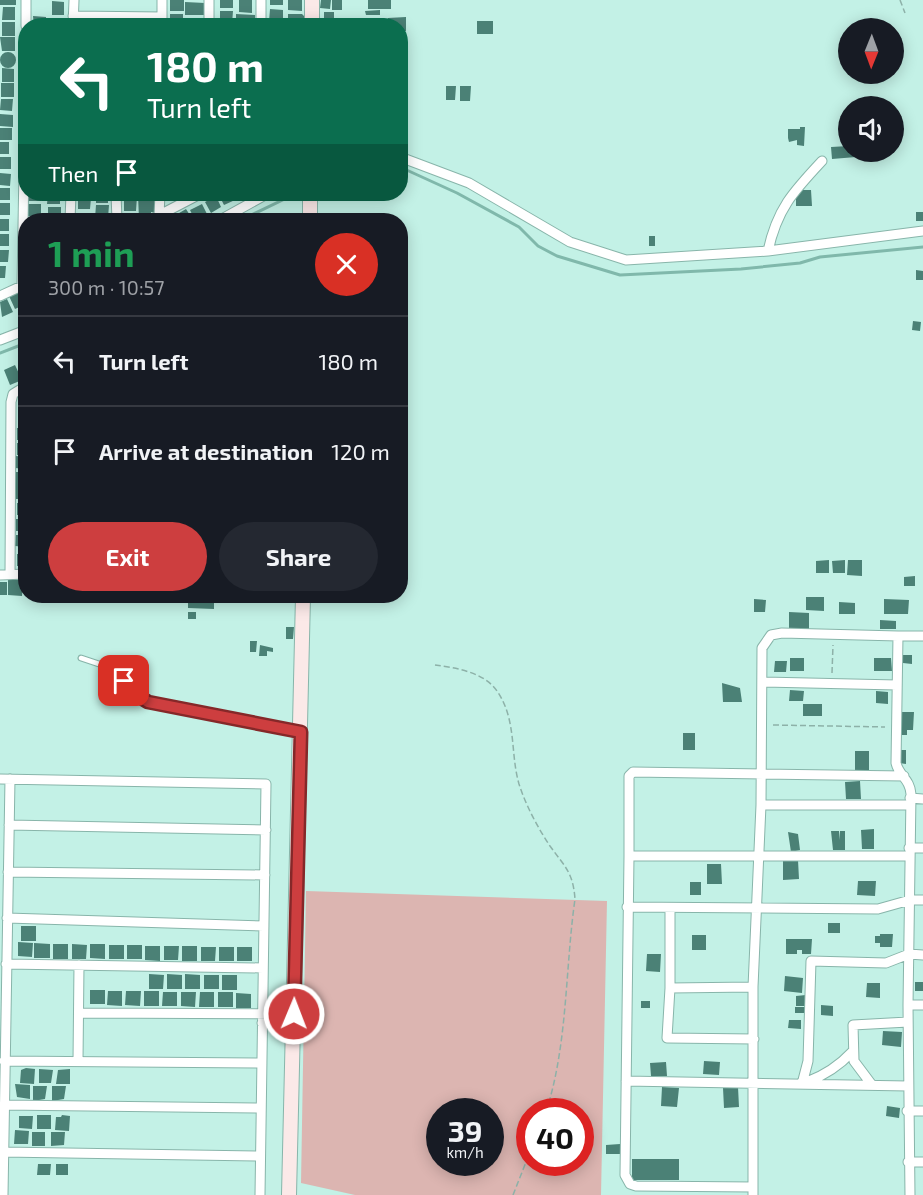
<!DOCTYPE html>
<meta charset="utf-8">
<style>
body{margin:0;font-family:"Exo 2",sans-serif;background:#242831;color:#f1f3f6;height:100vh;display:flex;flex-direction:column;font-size:22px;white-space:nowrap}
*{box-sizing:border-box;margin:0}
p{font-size:20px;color:#9ea1a6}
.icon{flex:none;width:33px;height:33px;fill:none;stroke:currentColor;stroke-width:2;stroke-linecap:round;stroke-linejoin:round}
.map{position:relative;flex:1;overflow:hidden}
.panel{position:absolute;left:18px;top:213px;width:390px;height:390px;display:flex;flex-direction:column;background:#171b24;border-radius:24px;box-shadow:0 3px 15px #0003}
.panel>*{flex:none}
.hud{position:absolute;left:18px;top:18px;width:390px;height:183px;border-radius:24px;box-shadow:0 3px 15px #0003;background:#0b6e4f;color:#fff;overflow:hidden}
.needle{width:39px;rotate:181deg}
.tools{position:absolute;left:838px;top:18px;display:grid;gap:12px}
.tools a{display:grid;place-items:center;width:66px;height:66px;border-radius:50%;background:#171b24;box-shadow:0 3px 15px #0003;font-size:30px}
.speed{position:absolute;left:426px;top:1098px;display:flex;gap:12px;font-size:30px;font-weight:700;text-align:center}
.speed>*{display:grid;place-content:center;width:78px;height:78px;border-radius:50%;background:#171b24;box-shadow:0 3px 15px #0003;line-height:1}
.speed small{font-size:15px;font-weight:400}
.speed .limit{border:9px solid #d22;background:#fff;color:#111}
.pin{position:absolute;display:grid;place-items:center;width:51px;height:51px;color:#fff;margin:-26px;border-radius:12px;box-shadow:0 3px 9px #0006}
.me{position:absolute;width:66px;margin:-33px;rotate:1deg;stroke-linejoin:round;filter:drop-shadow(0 0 4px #0008)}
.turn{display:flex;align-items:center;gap:21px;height:126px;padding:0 30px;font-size:27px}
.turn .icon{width:78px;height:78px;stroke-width:2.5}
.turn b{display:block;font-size:42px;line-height:51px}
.then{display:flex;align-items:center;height:57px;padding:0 30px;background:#0003;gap:12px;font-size:22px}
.round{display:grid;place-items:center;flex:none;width:63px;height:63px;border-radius:32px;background:#242831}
.head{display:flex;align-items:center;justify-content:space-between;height:102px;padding:0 30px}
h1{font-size:36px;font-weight:700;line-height:45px;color:#1e9e55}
.cta{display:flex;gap:12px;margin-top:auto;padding:12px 30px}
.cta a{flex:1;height:69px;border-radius:36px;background:#cd3e3f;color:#fff;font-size:24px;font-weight:700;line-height:69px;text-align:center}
.cta a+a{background:#242831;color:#f1f3f6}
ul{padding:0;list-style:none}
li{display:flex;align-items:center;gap:18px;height:90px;padding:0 30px;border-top:2px solid #363941}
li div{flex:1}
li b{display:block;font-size:22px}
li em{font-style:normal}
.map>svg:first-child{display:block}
</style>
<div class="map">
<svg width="923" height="1195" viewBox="0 0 923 1195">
<rect width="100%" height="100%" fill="#c3f1e6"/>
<path fill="#dcb5b1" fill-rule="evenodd" d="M306,891L607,901L601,1195H355L301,1183ZM440,1112H490V1162H440ZM530,1112H580V1162H530Z"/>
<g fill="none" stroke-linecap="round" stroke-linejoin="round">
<path stroke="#80b8ab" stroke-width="3" d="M400,167L457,193L519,227L538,246L557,256L620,275L741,269L800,263L820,257L923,247
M241,220L295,194
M0,353L26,343"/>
</g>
<path fill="#4b8176" d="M0,0H16V5H0Z
M170,0H184V11H170Z
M220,0H233V8H220Z
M239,0H252V13L239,12Z
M270,0H283V5H270Z
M288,0H302V11L288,10Z
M321,0H331L330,9L320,8Z
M332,0H342V10H332Z
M368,0H391V9H368Z
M52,1L64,2V15H52Z
M185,2L205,3V15H185Z
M3,7H15V20H2Z
M270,9L283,10V23L269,22Z
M380,10V15H366L365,11Z
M220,11H233L232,24H220Z
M324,12H334V21H324Z
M170,14H183V26H170Z
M236,14L255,15V26H236Z
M288,14H302L305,17V26H288Z
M33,16L46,17V26H34Z
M406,17V31H400V26H388V18Z
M51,18H64V26H51Z
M189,19L202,20V26H188Z
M477,21H493V34H477Z
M2,22H15V36H2Z
M0,37H15V51H2Z
M0 60a8 8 0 1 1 16 0a8 8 0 1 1-16 0Z
M2,68L14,69V82H2Z
M1,83H14V97H1Z
M446,86H456L455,100H446Z
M460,86H471L470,101H460Z
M1,99H13L12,111L0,110Z
M0,114L13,115V127L0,126Z
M800,127H805L804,146L797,145V140L789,142L788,138V129H800Z
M0,128H12V140H0Z
M0,142H9V154H0Z
M849,146V152H856V157L832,159L831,147Z
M0,157H11V169H0Z
M0,173L11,174L10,186L0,185Z
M0,188H10V200H0Z
M796,190H811L812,206H796Z
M28,194H41V201H28Z
M48,194H60V204H47Z
M96,194H108V203H96Z
M138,194H151L152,199H155V212H151V220H139Z
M232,194L235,200L224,205L219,195Z
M124,196H137L136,211H124Z
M216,196L221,207L211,213L205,202Z
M78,197L91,198L90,209H78Z
M0,203H10V215H0Z
M28,204H41V216H28Z
M202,204L207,214L195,220L190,210Z
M96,205H109L108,218H95Z
M48,207H61V219H48Z
M186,209L193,220H176L174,216Z
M916,212H923V221H916Z
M77,213H90V220H77Z
M0,219H9V231H0Z
M0,234H9V246H0Z
M649,236H655V246H649Z
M0,250H9L8,262H0Z
M0,266H6L5,278H0Z
M916,270L923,271V280H916Z
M21,291L26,304L15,309L9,296Z
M7,299L13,312L2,317L0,302Z
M913,321L921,322L920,331L912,330Z
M15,365L22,380L10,385L4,370Z
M26,388V423H18L19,390Z
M17,428H26V440H17Z
M17,443H26V455H17Z
M16,456L26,457V469L15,468Z
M16,472H26V499H16Z
M17,503H26V515H17Z
M16,519H26V531H16Z
M16,535H26V547L15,546Z
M17,554H26V566H17Z
M829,560V573H816V561Z
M845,560V573H833L832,561Z
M848,560H862V576L847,575Z
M915,576V586H904V577Z
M8,580H23L22,596L8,595Z
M0,582H7V595H0Z
M152,596H180V599L152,598Z
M806,597H824V611L806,610Z
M754,599L766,600L765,612H754Z
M884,599L909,600L908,614H884Z
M188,600H214V609L188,608Z
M839,602L855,603V614H839Z
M188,612H196V619H188Z
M789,612L809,613V630H789Z
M880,620L896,621V629H880Z
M286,627H294L293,639H286Z
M250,641H257L256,652H250Z
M260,645L273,648V652L267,651V656H259Z
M903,655H912V664L903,663Z
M790,658H804V671H790Z
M874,658H891L892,671H874Z
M775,661H787L786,672H774Z
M722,683L740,688L742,702H723Z
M790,690L804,691L803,701H789Z
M876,691L888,692V704L876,703Z
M803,704H822V716H803Z
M899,712H914L913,730H907V735H898Z
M683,733H695V750H683Z
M900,750H906V764L899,763Z
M855,751H869V770H855Z
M860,781L861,799H846L845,782Z
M874,829V849H862L861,830Z
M831,831H839L840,840V831H845V850H833Z
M788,832L798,834L800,850L791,852Z
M798,860L799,879L783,880V861Z
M707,864H721L722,884H707Z
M858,881H876L875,896L857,895Z
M690,882H701V895H690Z
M828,923H840V933H828Z
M21,926H36V941H21Z
M880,934H893L892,947H880V943H875V936H880Z
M692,935H706V950H692Z
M786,939H812L811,954H802V950H797V954H786Z
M18,942L33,943L32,957L18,956Z
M34,943L50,944V958H34Z
M53,944H68V959H53Z
M72,944L87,945L86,959H72Z
M90,944H105V959L90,958Z
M109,945H124V959H109Z
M127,945H142V959H127Z
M145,946H160V961L145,960Z
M164,946H179L178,960H164Z
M182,946H197V961H182Z
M201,947H216L215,961H201Z
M219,947H234V961H219Z
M237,947H252V961H237Z
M647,954H661L660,972L646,971Z
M149,974L164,975L163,989H149Z
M167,974L182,975V989H167Z
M185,974L200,975V989H185Z
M204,975H219V989H204Z
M222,975H237V990H222Z
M785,976L803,978L802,993L784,991Z
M915,982H923V991H915Z
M867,983H880V998L866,997Z
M90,990H105V1004H90Z
M108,991H122V1006L107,1005Z
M126,991H141L140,1006L125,1005Z
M144,991H159V1006H144Z
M163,992H177V1006H162Z
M181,992H196L195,1007L181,1006Z
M200,992H214V1007H199Z
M218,992H233V1007H218Z
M236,993L251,994V1008H236Z
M806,995V1006H796V996Z
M641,1001H650V1008H641Z
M821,1005L833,1006V1016L821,1015Z
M795,1007H805V1013H795Z
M789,1020H801V1029L788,1028Z
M883,1031L902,1032L901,1047L882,1045Z
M704,1061L720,1062L719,1075L703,1074Z
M666,1062L667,1076H651L650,1063Z
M26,1068L35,1069L34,1084L20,1083L21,1070Z
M39,1069L53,1070L51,1083H39Z
M70,1069V1084H56L58,1070Z
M15,1084L30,1085V1099L17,1097Z
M33,1086H47L45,1099L33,1101Z
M52,1086H66L64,1099L52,1101Z
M662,1087L679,1088L677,1107L661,1106Z
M738,1087L739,1107L724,1108L723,1088Z
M887,1106L900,1108L899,1118L886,1116Z
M37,1115H51V1129H37Z
M62,1115L70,1116L69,1131L55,1130L56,1117H61Z
M19,1116H33L32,1129L19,1128Z
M15,1130L29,1131L28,1144H14Z
M32,1132H45V1146H32Z
M51,1132H65L64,1145L51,1146Z
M620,1144V1154H606V1145Z
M632,1159H679V1180H632Z
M38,1164H51L50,1175H37Z
M56,1164H68V1175H56Z"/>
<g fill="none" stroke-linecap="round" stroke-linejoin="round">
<defs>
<path id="lane" d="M81,658L111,668L135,694L148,702L298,731"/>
<path id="street" d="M73,16L162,17
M26,26V0
M73,26L74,0
M162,26V0
M209,26V0
M261,26V0
M400,157L469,183L570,242L626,260L768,251L923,231
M116,194L117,220
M159,215L160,194
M70,220L71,194
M150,220L200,194
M220,220L267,194
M768,251C777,209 793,192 822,161
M22,285L26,50
M0,296L26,284
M0,340L26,330
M10,574L11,402L13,394L26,386
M0,575L26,574
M898,636H923
M764,682L897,685
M0,779L266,784L260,1195
M910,798L923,799
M761,805H909
M9,825L266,830
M909,848H923
M629,856V776L633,772L904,776
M8,872L265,875
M627,907L878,909L910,900H923
M670,908V988L753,987
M7,918L264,926
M6,964L263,968
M670,988L667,1038L754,1039
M908,1005H923
M79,1013L294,1014
M262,1023L294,1024
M4,1061L262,1063
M78,1061L79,965
M626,1081L908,1086
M807,1082C825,1075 839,1066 852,1052
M802,1084L808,1061L811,961L886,963L909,954L923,955
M872,1085L854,1061L853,1025L908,1022
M3,1105L261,1108
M907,1111H923
M3,1152L260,1156
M908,1162H923
M753,1187L636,1186L630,1184L625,1175L629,856H909
M3,1195L10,779
M753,1195V987L761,805L762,648L771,635L782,633L898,636L896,763C899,776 910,779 911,794L908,1005L910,1195"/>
<path id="secondary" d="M312,26V0
M310,220V194
M289,1195L303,596"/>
</defs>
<use href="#lane" stroke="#88b5aa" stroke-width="7"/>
<use href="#street" stroke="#88b5aa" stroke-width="11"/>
<use href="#secondary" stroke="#88b5aa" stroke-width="16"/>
<path stroke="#8db1a8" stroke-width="1.5" stroke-dasharray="6 3" stroke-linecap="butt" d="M900,0L905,13
M435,665C456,668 484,672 497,691C517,720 510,753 519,784C526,806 538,828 550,846C565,867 573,872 575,899C565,969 568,1044 546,1112
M832,673L833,645
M773,725L885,727
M513,1195L530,1152"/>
<use href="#lane" stroke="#fff" stroke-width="4.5"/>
<use href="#street" stroke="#fff" stroke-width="9"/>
<use href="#secondary" stroke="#fbe9e8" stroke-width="14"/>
</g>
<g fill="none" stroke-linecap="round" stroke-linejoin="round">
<defs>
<path id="route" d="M124,681L135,694L148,702L301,732L294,1014"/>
</defs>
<use href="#route" stroke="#852829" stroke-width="15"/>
<use href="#route" stroke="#cd3e3f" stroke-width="10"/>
</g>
</svg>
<div class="tools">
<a><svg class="needle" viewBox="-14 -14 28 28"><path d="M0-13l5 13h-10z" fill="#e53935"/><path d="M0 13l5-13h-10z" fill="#9ea1a6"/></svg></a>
<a><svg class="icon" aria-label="sound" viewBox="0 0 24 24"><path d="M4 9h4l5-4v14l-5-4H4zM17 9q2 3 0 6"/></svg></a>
</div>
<div class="speed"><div>39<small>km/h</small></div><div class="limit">40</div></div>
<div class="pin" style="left:124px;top:681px;background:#d93025"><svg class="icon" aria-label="arrive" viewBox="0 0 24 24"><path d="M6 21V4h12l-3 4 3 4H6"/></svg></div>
<svg class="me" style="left:294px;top:1014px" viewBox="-20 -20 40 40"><circle r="17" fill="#cd3e3f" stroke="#fff" stroke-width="3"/><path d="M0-11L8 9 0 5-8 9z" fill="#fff"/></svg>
<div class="hud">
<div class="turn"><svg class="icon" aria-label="left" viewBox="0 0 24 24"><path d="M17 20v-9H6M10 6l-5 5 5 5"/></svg><div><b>180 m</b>Turn left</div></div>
<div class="then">Then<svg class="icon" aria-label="arrive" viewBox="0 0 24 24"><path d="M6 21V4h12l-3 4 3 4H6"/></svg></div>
</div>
<section class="panel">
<div class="head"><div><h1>1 min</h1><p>300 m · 10:57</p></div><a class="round" style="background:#d93025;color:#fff"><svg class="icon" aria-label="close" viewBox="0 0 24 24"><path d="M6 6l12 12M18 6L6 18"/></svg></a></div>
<ul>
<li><svg class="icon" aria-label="left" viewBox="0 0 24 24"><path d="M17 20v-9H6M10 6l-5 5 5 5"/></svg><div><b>Turn left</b></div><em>180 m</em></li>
<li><svg class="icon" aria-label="arrive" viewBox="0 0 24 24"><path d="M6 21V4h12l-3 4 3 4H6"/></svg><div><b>Arrive at destination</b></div><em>120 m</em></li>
</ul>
<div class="cta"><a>Exit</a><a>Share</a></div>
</section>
</div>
